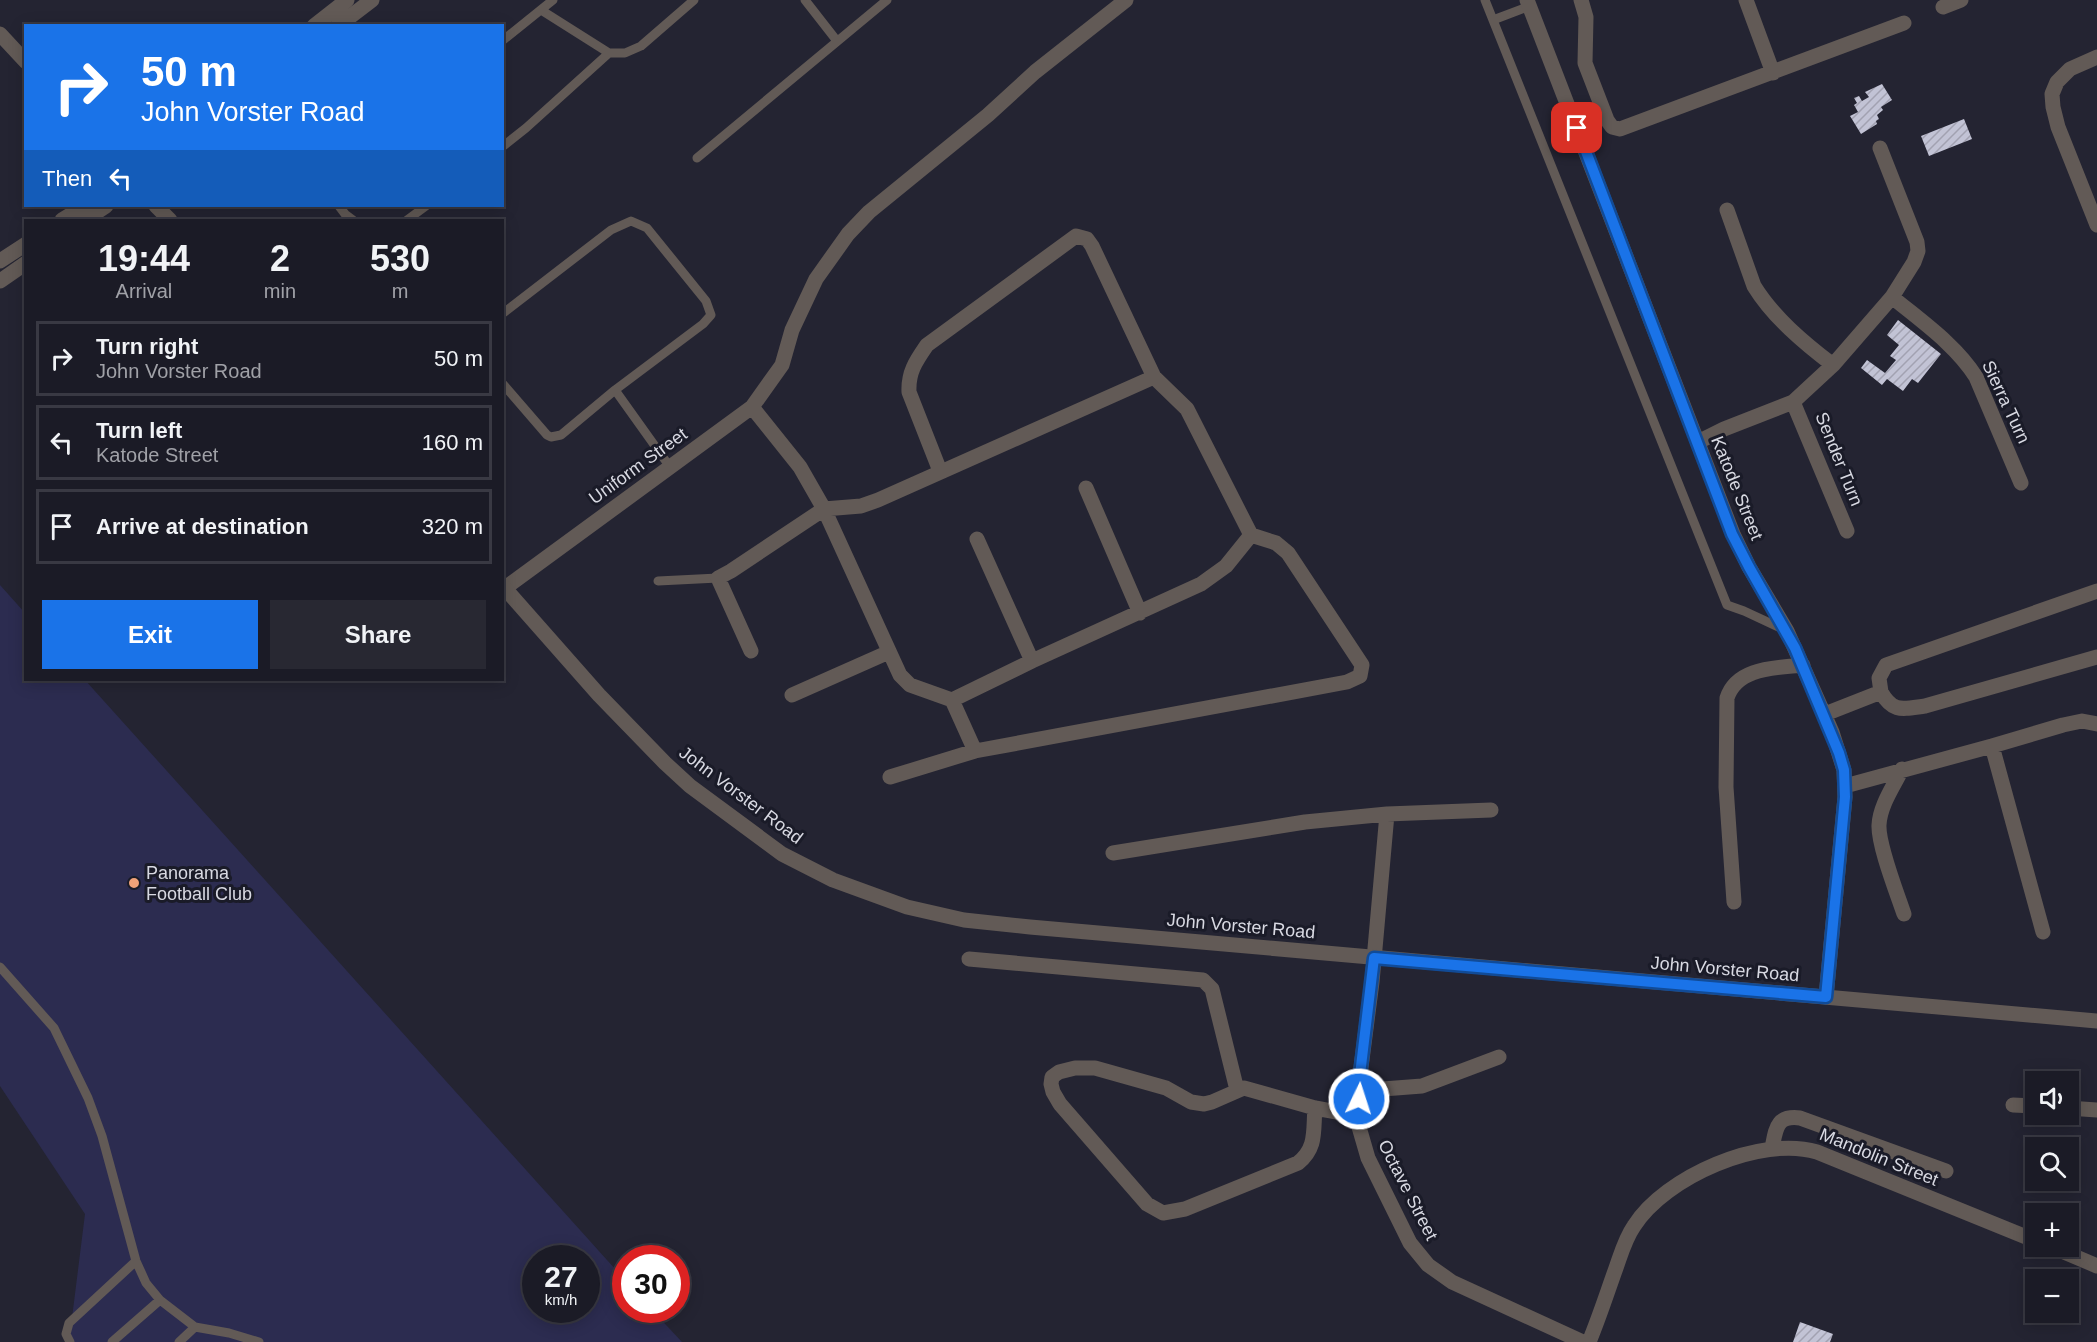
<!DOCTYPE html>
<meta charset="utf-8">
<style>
body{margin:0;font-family:Arial,sans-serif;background:#282832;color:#f1f3f6;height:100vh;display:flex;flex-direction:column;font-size:22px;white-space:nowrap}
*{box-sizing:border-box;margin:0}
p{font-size:20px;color:#a0a1a7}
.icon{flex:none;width:33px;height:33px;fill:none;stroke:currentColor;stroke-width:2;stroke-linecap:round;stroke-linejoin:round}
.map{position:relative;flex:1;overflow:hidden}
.details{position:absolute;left:24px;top:219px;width:480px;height:462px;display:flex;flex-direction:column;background:#1b1b26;border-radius:0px;box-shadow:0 3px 15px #0003,0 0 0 2px #393943}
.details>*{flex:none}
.guide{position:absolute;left:24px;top:24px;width:480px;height:183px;border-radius:0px;box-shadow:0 3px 15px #0003,0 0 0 2px #393943;background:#1a73e8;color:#fff;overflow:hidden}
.buttons{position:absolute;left:2025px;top:1071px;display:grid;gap:12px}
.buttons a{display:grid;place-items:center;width:54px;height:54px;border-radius:0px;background:#1b1b26;box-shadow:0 3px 15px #0003,0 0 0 2px #393943;font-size:30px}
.speed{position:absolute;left:522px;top:1245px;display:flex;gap:12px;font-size:30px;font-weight:700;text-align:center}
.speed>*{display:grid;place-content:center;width:78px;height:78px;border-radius:50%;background:#1b1b26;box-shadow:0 3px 15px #0003,0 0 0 2px #393943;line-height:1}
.speed small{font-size:15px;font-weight:400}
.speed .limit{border:9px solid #d22;background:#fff;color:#111}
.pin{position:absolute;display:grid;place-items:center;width:51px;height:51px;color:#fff;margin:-26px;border-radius:12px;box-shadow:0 3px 9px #0006}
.me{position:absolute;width:66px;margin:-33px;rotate:4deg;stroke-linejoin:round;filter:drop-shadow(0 0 4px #0008)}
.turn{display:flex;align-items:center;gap:21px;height:126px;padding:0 18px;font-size:27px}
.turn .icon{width:78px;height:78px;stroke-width:2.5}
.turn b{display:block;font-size:42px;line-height:51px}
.then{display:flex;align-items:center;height:57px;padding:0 18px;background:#0003;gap:12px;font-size:22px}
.eta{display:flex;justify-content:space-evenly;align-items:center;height:102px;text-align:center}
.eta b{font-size:36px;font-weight:600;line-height:42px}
.cta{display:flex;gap:12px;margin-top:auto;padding:12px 18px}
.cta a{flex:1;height:69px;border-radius:0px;background:#1a73e8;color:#fff;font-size:24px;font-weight:600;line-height:69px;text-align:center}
.cta a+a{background:#282832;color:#f1f3f6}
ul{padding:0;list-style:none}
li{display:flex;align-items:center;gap:18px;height:75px;margin:0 12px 9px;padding:0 6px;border:3px solid #393943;border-radius:0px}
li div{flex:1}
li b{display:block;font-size:22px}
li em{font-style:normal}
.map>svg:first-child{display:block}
</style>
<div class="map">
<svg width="2097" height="1342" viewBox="0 0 2097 1342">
<defs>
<pattern id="building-hatch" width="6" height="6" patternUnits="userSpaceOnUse" patternTransform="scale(1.5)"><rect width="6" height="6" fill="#c2c3d5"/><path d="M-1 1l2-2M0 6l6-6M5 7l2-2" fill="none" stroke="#a2a2b1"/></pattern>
</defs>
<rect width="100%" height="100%" fill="#242432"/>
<path fill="#2c2c50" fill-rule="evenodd" d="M0,585L25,613L26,680H85L625,1280L626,1310H652L682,1342H69L85,1214L0,1086ZM536,1258H586V1310H536Z"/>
<path fill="url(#building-hatch)" d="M1882,84L1892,100L1881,107L1883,110L1877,115L1879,119L1876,121L1877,124L1861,134L1850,116L1858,112L1854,105L1857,103L1854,98L1859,96L1862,101L1869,97L1865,92Z
M1964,119L1972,139L1929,156L1921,136Z
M1898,320L1941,354L1918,383L1912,379L1903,391L1887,379L1882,385L1861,368L1867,360L1885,373L1896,360L1890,356L1899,345L1887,335Z
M1800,1322L1833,1334L1830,1342H1793Z"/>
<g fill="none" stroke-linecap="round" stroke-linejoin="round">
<path stroke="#625a56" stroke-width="9" d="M805,0L837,41
M1485,0L1727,605L1744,611L1785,630
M541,10L609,53H625L641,46L694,0
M1493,20L1530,6
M502,41L553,0
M502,147L526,128L609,53
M697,158L887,0
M339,206L345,214L353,220
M407,220L426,206
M502,314L611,230L631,221L647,228L706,301L711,315L703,324L615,390L561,435L551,437L547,435L502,383
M615,390L670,467
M658,581L718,578
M0,967L54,1028L88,1098L102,1136L136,1261L146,1283L160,1300L195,1327L229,1333L259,1342
M70,1342L66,1334L69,1323L136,1261
M112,1342L160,1300
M179,1342L195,1327"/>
<path stroke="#625a56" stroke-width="15" d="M1527,0L1733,534L1749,567L1787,631L1832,732L1844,770L1845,797L1826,997
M1581,0L1586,17L1585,63L1607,120L1612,127L1620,129L1904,23
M1746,0L1773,73
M1943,7L1961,0
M2097,57L2070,69L2057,82L2052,94L2053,107L2058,127L2097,225
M1727,210L1754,286C1773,317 1804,343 1833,365
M1892,297C1921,321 1956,345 1976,377L2021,483
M1793,402L1847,531
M752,407L800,467L824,509L900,675L910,685L952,700L975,751
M1698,442L1724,429L1793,402L1833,365L1892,297L1914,262L1918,251L1917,242L1880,148
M940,471L909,392C908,372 916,361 927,345L1076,236L1087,239L1092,246L1154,377
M1086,488L1140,613
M977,539L1032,661
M505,588L752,407L782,365L792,330L816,279L848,234L869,212L988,115L1035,72L1126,0
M751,651L718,578L731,571L824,509L861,506L878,500L1154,377L1187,409L1251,535L1276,543L1288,553L1362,665L1360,676L1347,682L975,751L890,777
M1881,692C1893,713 1902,709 1925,706L2097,657
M792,695L889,652
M952,700L1032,661L1201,584L1226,566L1251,535
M1825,714L1881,692L1879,678L1886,665L2097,591
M1992,746L2043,932
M1902,769C1894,786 1880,805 1879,825C1878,845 1897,893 1904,914
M1845,786L1992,746L2063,725L2082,721L2097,724
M1387,814L1372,982L1359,1083V1127L1368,1158L1410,1243L1428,1265L1452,1282L1583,1342
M1113,853L1305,822L1387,814L1491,810
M1734,902L1726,787L1727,698C1737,667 1776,668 1803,665
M969,959L1203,980L1212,989L1237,1090
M1359,1083L1383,1089L1422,1086L1499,1057
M2013,1105L2036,1106
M1315,1108C1313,1131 1317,1148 1298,1163L1185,1209L1163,1213L1147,1204L1060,1104L1053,1092L1051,1084L1052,1077L1059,1072L1075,1068H1095L1166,1088L1191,1102L1204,1104L1212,1102L1244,1088L1315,1108L1359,1116
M2068,1108L2097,1110
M1772,1148C1776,1129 1776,1115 1800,1118L1946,1171
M2050,1246L2097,1266
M1589,1342C1599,1318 1607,1293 1616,1268C1621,1254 1625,1239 1634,1226C1665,1177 1761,1135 1817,1152L2036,1241"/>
<path stroke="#625a56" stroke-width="15" d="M314,26L347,0
M338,26L372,0
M0,34L26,62
M156,206L170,220
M62,220L85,206
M85,220L106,206
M0,261L26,244
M0,281L26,263
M502,585L599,695L665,763L690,786L782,854L833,880L907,907L964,920L1030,927L2097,1021"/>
</g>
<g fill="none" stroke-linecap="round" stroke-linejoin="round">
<defs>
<path id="route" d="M1359,1099V1083L1374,958L1826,997L1845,797L1844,770L1839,753L1795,648L1749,567L1732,534L1577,128"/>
</defs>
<use href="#route" stroke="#114b97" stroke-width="15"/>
<use href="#route" stroke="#1a73e8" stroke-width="10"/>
</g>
<circle fill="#f0a279" stroke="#1a1b28" stroke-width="2" cx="134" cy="883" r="6"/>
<g text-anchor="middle" stroke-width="6" stroke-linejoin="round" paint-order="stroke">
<g font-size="18" fill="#d8d9e2" stroke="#1a1b28">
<text transform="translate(2006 402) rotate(65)" y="6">Sierra Turn</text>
<text transform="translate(1839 459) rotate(68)" y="6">Sender Turn</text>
<text transform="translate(638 466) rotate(-36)" y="6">Uniform Street</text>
<text transform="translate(1737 488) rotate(68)" y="6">Katode Street</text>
<text transform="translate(741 795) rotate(37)" y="6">John Vorster Road</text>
<text transform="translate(1241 926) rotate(5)" y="6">John Vorster Road</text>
<text transform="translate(1725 969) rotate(5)" y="6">John Vorster Road</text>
<text transform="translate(1879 1157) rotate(22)" y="6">Mandolin Street</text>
<text transform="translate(1408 1190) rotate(63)" y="6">Octave Street</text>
</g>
<g font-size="18" fill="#d8d9e2" stroke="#1a1b28" text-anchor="start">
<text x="146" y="879">Panorama<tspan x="146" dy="21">Football Club</tspan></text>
</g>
</g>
</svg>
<div class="buttons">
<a><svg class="icon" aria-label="sound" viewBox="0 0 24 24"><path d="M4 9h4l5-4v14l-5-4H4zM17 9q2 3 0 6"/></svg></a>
<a><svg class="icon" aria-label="search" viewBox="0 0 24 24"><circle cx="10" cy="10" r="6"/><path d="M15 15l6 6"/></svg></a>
<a>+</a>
<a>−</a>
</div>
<div class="speed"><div>27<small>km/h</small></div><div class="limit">30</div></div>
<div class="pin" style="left:1577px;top:128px;background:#d93025"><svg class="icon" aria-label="arrive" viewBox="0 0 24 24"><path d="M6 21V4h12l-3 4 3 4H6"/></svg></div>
<svg class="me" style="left:1359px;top:1099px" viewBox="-20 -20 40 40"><circle r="17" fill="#1a73e8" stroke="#fff" stroke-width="3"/><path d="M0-11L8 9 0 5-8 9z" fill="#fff"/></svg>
<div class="guide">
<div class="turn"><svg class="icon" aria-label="right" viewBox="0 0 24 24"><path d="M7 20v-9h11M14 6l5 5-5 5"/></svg><div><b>50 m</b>John Vorster Road</div></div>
<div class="then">Then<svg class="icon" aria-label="left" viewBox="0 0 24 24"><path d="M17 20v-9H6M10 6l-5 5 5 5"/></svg></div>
</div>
<section class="details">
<div class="eta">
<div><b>19:44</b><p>Arrival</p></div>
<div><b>2</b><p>min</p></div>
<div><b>530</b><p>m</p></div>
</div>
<ul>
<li><svg class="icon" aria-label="right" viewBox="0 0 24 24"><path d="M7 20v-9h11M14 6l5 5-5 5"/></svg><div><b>Turn right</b><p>John Vorster Road</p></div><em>50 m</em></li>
<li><svg class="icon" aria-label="left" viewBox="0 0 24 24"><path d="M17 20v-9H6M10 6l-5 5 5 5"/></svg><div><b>Turn left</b><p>Katode Street</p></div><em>160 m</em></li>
<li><svg class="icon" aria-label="arrive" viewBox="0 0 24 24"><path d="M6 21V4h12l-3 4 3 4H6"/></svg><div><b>Arrive at destination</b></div><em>320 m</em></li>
</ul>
<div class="cta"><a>Exit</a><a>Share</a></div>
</section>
</div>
